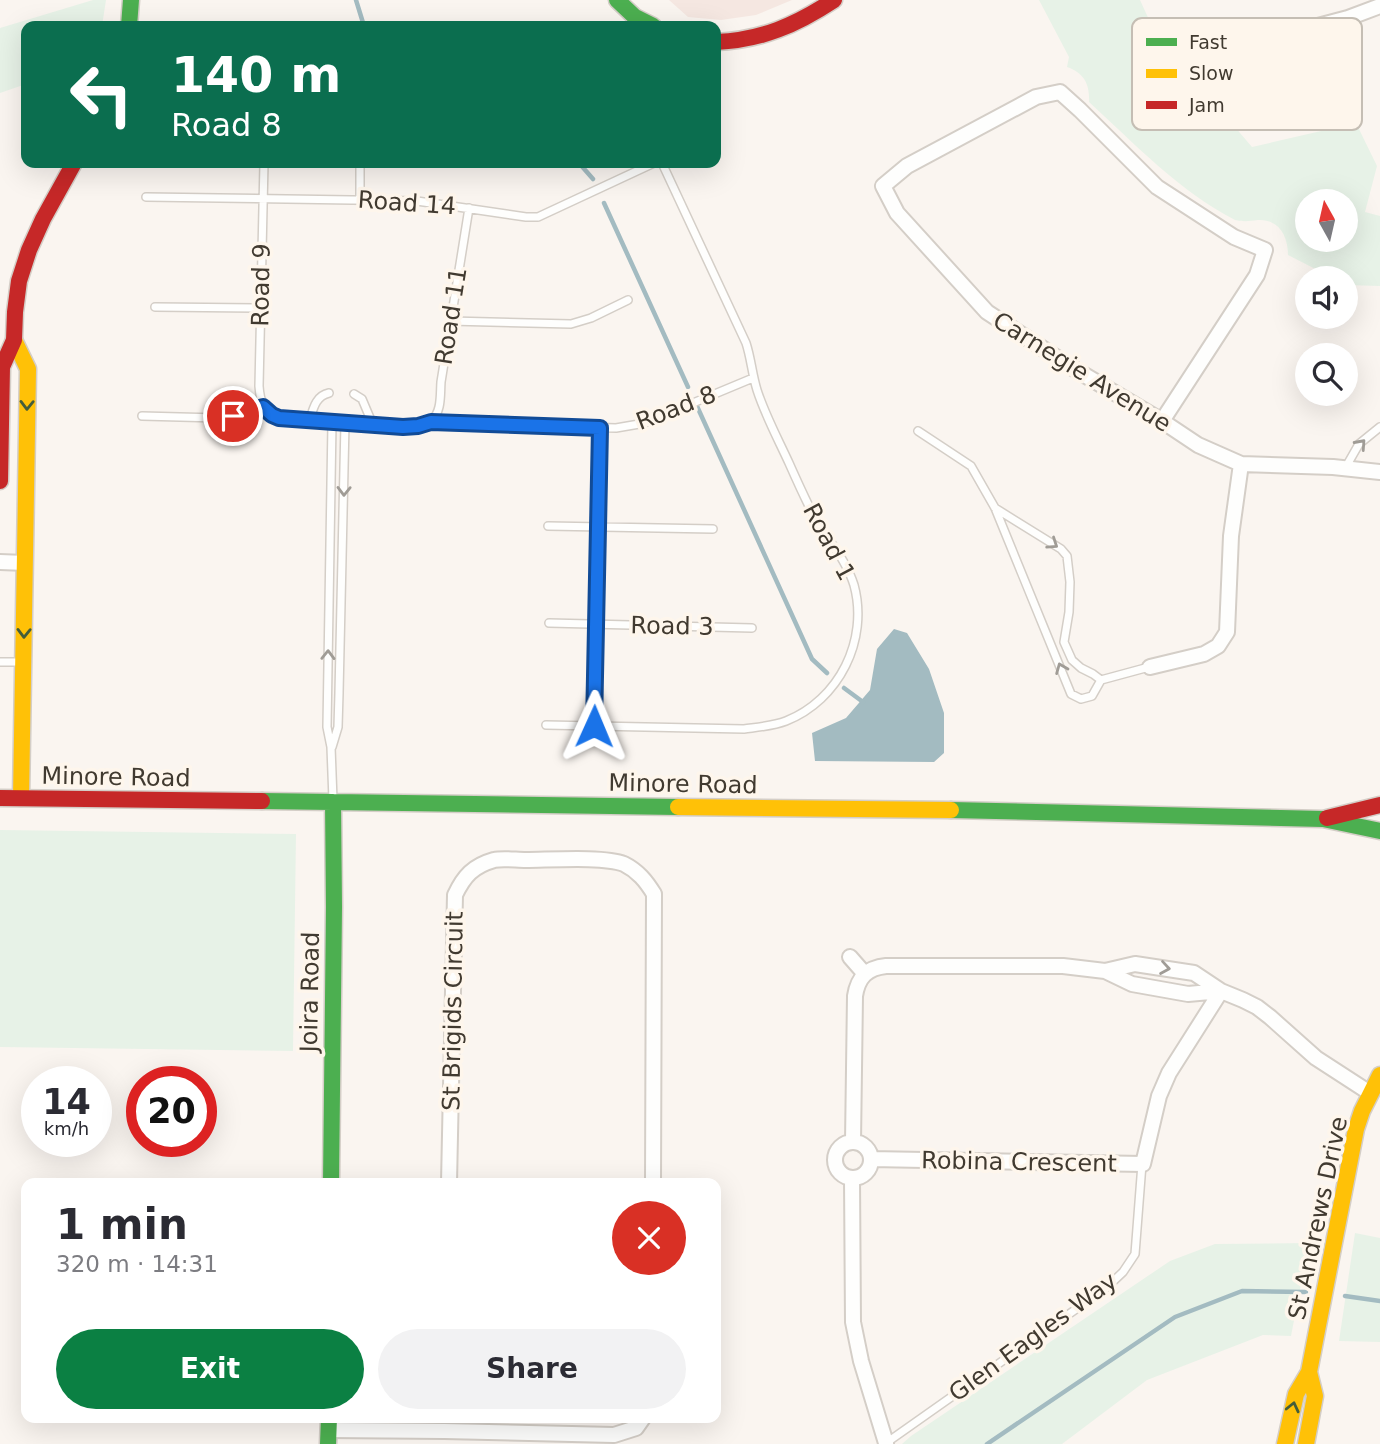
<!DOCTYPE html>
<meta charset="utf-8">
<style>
body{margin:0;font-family:"DejaVu Sans",sans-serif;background:#f2f2f3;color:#2b2b33;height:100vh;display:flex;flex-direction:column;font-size:26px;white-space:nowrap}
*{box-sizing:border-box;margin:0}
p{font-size:23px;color:#7c7c81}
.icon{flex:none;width:38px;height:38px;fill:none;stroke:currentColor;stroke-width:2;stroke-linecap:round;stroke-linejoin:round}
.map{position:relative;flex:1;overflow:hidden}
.drawer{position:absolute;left:21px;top:1178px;width:700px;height:245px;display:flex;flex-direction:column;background:#fff;border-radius:14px;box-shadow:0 7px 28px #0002}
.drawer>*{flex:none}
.banner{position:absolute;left:21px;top:21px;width:700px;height:147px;border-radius:14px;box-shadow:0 7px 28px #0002;background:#0b6e4f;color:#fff;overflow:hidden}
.needle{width:46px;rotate:352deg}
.fabs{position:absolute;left:1295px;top:189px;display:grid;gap:14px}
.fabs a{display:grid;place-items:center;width:63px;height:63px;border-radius:50%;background:#fff;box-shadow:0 7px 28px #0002;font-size:35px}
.speed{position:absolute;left:21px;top:1066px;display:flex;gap:14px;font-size:35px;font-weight:700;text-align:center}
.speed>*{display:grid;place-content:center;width:91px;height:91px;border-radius:50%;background:#fff;box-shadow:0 7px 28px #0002;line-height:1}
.speed small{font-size:18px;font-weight:400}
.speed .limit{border:10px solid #d22;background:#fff;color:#111}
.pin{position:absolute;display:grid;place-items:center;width:60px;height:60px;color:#fff;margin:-30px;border:4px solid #fff;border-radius:50%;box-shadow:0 2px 7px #0007}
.me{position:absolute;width:77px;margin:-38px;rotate:1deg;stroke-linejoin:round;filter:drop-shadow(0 0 5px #0008)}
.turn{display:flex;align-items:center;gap:24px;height:147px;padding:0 35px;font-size:32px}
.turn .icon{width:91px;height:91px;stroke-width:2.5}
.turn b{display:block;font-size:49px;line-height:60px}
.round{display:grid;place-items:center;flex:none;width:74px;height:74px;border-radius:37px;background:#f2f2f3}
.head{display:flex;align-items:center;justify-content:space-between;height:119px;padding:0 35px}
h1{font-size:42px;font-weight:800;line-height:52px}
.cta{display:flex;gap:14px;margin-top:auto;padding:14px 35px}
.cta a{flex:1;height:80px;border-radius:42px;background:#0b8043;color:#fff;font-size:28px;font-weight:800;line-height:80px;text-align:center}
.cta a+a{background:#f2f2f3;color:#2b2b33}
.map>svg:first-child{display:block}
</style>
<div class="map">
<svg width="1380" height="1444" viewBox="0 0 1380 1444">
<rect width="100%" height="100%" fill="#faf5f0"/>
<path fill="#f5e7e1" d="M669,0H792L756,15L721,20L688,17Z"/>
<path fill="#e7f2e7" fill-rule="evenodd" d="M93,0H106L102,26H26V84L0,93V28Z
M1039,0H1140L1161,46H1193C1196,58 1201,65 1212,71L1204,91L1252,147L1356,123L1377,166L1365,212L1380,216V286L1346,285V278H1333L1288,255C1288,236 1279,219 1258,220C1250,221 1244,222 1235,220C1179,191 1135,144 1089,102C1090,84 1084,73 1067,67L1069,57ZM1307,201H1346V240H1307Z
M0,830L296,834L293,1051L0,1047Z
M1355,1233L1380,1238V1342L1339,1341Z
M1309,1243L1291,1336L1263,1335L1147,1380L1062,1444H902L911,1436L1170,1261L1215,1244Z"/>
<path fill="#a3bbc1" d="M894,629L907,633L929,669L944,713V753L934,762L815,761L812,733L846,718L870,690L877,649Z"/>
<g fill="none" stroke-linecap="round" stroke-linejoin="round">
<path stroke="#a3bbc1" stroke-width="4.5" d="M356,0L364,26
M579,163L593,179
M604,203L688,387
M696,404L812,659L827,673
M844,688L863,702
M1345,1296L1380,1301
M987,1444L1175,1317L1242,1291L1306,1292"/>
<defs>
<path id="lane" d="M516,26H532
M264,163L259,386C260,402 264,412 279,418L403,427L418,426L431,422L616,428L645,423L753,378
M146,197L417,201L526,217H538L654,163
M360,199V163
M155,307L260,308
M450,321L571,324L591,318L628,300
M354,394L362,399L373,425
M142,416L218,418L233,417L263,407
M309,422C313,410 315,396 329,393
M431,422C442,410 440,397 441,382L469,208
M332,423L327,727L331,747L333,800
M918,431L971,466L995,508L1071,694L1081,699L1092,696L1101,680L1149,667
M1347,465L1359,444L1380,427
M995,508L1061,549L1067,556L1070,582L1069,612L1064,642L1072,660L1081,668L1093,674L1101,680
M548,526L713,529
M549,623L752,628
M0,662H20
M546,725L744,729C759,727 773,726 786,721C839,700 869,640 854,585C846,559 827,539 814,516C805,499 797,481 789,463C778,439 765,415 757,390C752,374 751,358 746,343L662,163
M594,726L600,428
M332,747L338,727L339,693L345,423
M886,1443L1106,1288L1123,1272L1135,1254L1142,1164"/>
<path id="street" d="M1227,41L1314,27L1348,18L1380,6
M1162,421L1257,275L1265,250L1234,237L1157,187L1080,110L1060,92L1036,97L907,166L883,186L897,213L987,312L1071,367L1162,421L1198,445L1241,464L1333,467L1380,472
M0,562L25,563
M1150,667L1204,654L1218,646L1227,632L1231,536L1241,464
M850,957L864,973
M1105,971L1135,964L1194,973L1221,991L1243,1000L1257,1007L1270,1017L1316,1058L1370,1093
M835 1160a18 18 0 1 1 36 0a18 18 0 1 1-36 0Z
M853,1142L855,996C858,977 867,968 886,966H1063L1105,971L1132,984L1188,994L1221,991
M871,1159L1143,1164L1159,1096L1169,1073L1221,991
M852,1179L853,1322L861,1361L886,1443
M449,1183L455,895C464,876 473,866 494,860C503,858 516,860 526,860C549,860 604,856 624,864C638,871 646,881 654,894L653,1183
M328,1430L444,1431L614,1435L636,1428L643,1418"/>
<path id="fast" d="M617,0L635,17L653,26
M129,26L131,0
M262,801L678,807
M951,810L1323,819L1380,831
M331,1183L334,907L333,802
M328,1444L329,1418"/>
<path id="slow" d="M14,340L28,369L21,798
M678,807L951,810
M1285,1444L1296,1394L1309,1372L1356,1129L1362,1111L1380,1075
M1306,1444L1315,1396L1309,1372"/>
<path id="jam" d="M716,42C762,40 796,25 834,0
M0,481L2,367L14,340L15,312L19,281L29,250L43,219L74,163
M0,798L262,801
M1327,818L1380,805"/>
</defs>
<use href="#lane" stroke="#d4cec7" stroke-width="10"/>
<use href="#street" stroke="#d4cec7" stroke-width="18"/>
<use href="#fast" stroke="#d4cec7" stroke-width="19"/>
<use href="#slow" stroke="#d4cec7" stroke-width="19"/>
<use href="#jam" stroke="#d4cec7" stroke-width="19"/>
<use href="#lane" stroke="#fefefd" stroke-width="7"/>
<use href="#street" stroke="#fefefd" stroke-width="14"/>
<use href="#fast" stroke="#4caf50" stroke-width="16"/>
<use href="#slow" stroke="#ffc107" stroke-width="16"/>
<use href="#jam" stroke="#c62828" stroke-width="16"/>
</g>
<defs><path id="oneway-chevron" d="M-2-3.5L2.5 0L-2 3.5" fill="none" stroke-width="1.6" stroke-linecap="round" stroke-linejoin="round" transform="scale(1.75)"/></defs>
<g stroke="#445d3a">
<use href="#oneway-chevron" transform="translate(27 405) rotate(91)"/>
<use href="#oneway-chevron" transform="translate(24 633) rotate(91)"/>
<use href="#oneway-chevron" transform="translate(1293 1407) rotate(-77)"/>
</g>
<g stroke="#a09c96">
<use href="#oneway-chevron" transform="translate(1361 444) rotate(-48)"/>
<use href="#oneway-chevron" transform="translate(344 491) rotate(91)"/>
<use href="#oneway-chevron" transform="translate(1053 544) rotate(34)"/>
<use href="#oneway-chevron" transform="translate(328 655) rotate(-89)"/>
<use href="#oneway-chevron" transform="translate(1061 668) rotate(-112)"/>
<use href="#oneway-chevron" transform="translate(1165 968) rotate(9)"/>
</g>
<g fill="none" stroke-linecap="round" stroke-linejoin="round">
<defs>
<path id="route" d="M233,416L263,407L272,415L279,418L403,427L418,426L431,422L600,428L594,726"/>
</defs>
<use href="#route" stroke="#114b97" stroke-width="18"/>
<use href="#route" stroke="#1a73e8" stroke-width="12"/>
</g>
<g text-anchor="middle" stroke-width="7" stroke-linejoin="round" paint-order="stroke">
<g font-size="24" fill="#413a30" stroke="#fef6ec">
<text transform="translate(407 203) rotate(4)" y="8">Road 14</text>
<text transform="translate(261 285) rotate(-89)" y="8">Road 9</text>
<text transform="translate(451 316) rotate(-81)" y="8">Road 11</text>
<text transform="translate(1082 372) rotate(32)" y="8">Carnegie Avenue</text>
<text transform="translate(676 408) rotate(-21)" y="8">Road 8</text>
<text transform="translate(829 542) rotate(62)" y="8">Road 1</text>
<text transform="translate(672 626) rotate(1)" y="8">Road 3</text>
<text transform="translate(116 777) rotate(1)" y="8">Minore Road</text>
<text transform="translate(683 784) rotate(1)" y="8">Minore Road</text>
<text transform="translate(310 992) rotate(-89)" y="8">Joira Road</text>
<text transform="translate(453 1011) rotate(-89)" y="8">St Brigids Circuit</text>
<text transform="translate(1019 1162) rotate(1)" y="8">Robina Crescent</text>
<text transform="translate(1318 1218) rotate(-78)" y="8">St Andrews Drive</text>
<text transform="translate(1033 1337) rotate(-36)" y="8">Glen Eagles Way</text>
</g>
</g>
<rect x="1132" y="18" width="230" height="112" rx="10" fill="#fef6ec" stroke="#c5beb4" stroke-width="2"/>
<rect x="1146" y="38" width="31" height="8" fill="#4caf50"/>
<rect x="1146" y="69" width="31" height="9" fill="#ffc107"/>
<rect x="1146" y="101" width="31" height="8" fill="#c62828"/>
<g font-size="19" fill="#413a30">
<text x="1189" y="49">Fast</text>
<text x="1189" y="80">Slow</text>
<text x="1189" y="112">Jam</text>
</g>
</svg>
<div class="fabs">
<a><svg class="needle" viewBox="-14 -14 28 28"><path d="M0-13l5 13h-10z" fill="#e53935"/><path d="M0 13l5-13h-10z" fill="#7c7c81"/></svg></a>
<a><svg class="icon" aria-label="sound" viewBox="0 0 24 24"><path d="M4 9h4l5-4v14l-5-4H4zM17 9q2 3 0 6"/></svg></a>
<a><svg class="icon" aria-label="search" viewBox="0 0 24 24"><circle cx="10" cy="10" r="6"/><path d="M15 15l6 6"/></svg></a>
</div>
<div class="speed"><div>14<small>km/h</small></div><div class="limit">20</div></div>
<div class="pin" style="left:233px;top:416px;background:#d93025"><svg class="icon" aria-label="arrive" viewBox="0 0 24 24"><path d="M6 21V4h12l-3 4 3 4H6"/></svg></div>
<svg class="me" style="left:594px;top:726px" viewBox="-20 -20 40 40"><path d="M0-17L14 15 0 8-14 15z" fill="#1a73e8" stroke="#fff" stroke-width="4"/></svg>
<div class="banner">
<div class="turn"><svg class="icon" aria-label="left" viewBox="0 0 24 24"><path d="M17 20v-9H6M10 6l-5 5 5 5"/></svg><div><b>140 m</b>Road 8</div></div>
</div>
<section class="drawer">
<div class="head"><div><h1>1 min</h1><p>320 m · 14:31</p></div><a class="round" style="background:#d93025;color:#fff"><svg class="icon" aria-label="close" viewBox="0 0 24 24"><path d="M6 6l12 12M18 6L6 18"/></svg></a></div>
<div class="cta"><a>Exit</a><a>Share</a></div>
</section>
</div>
